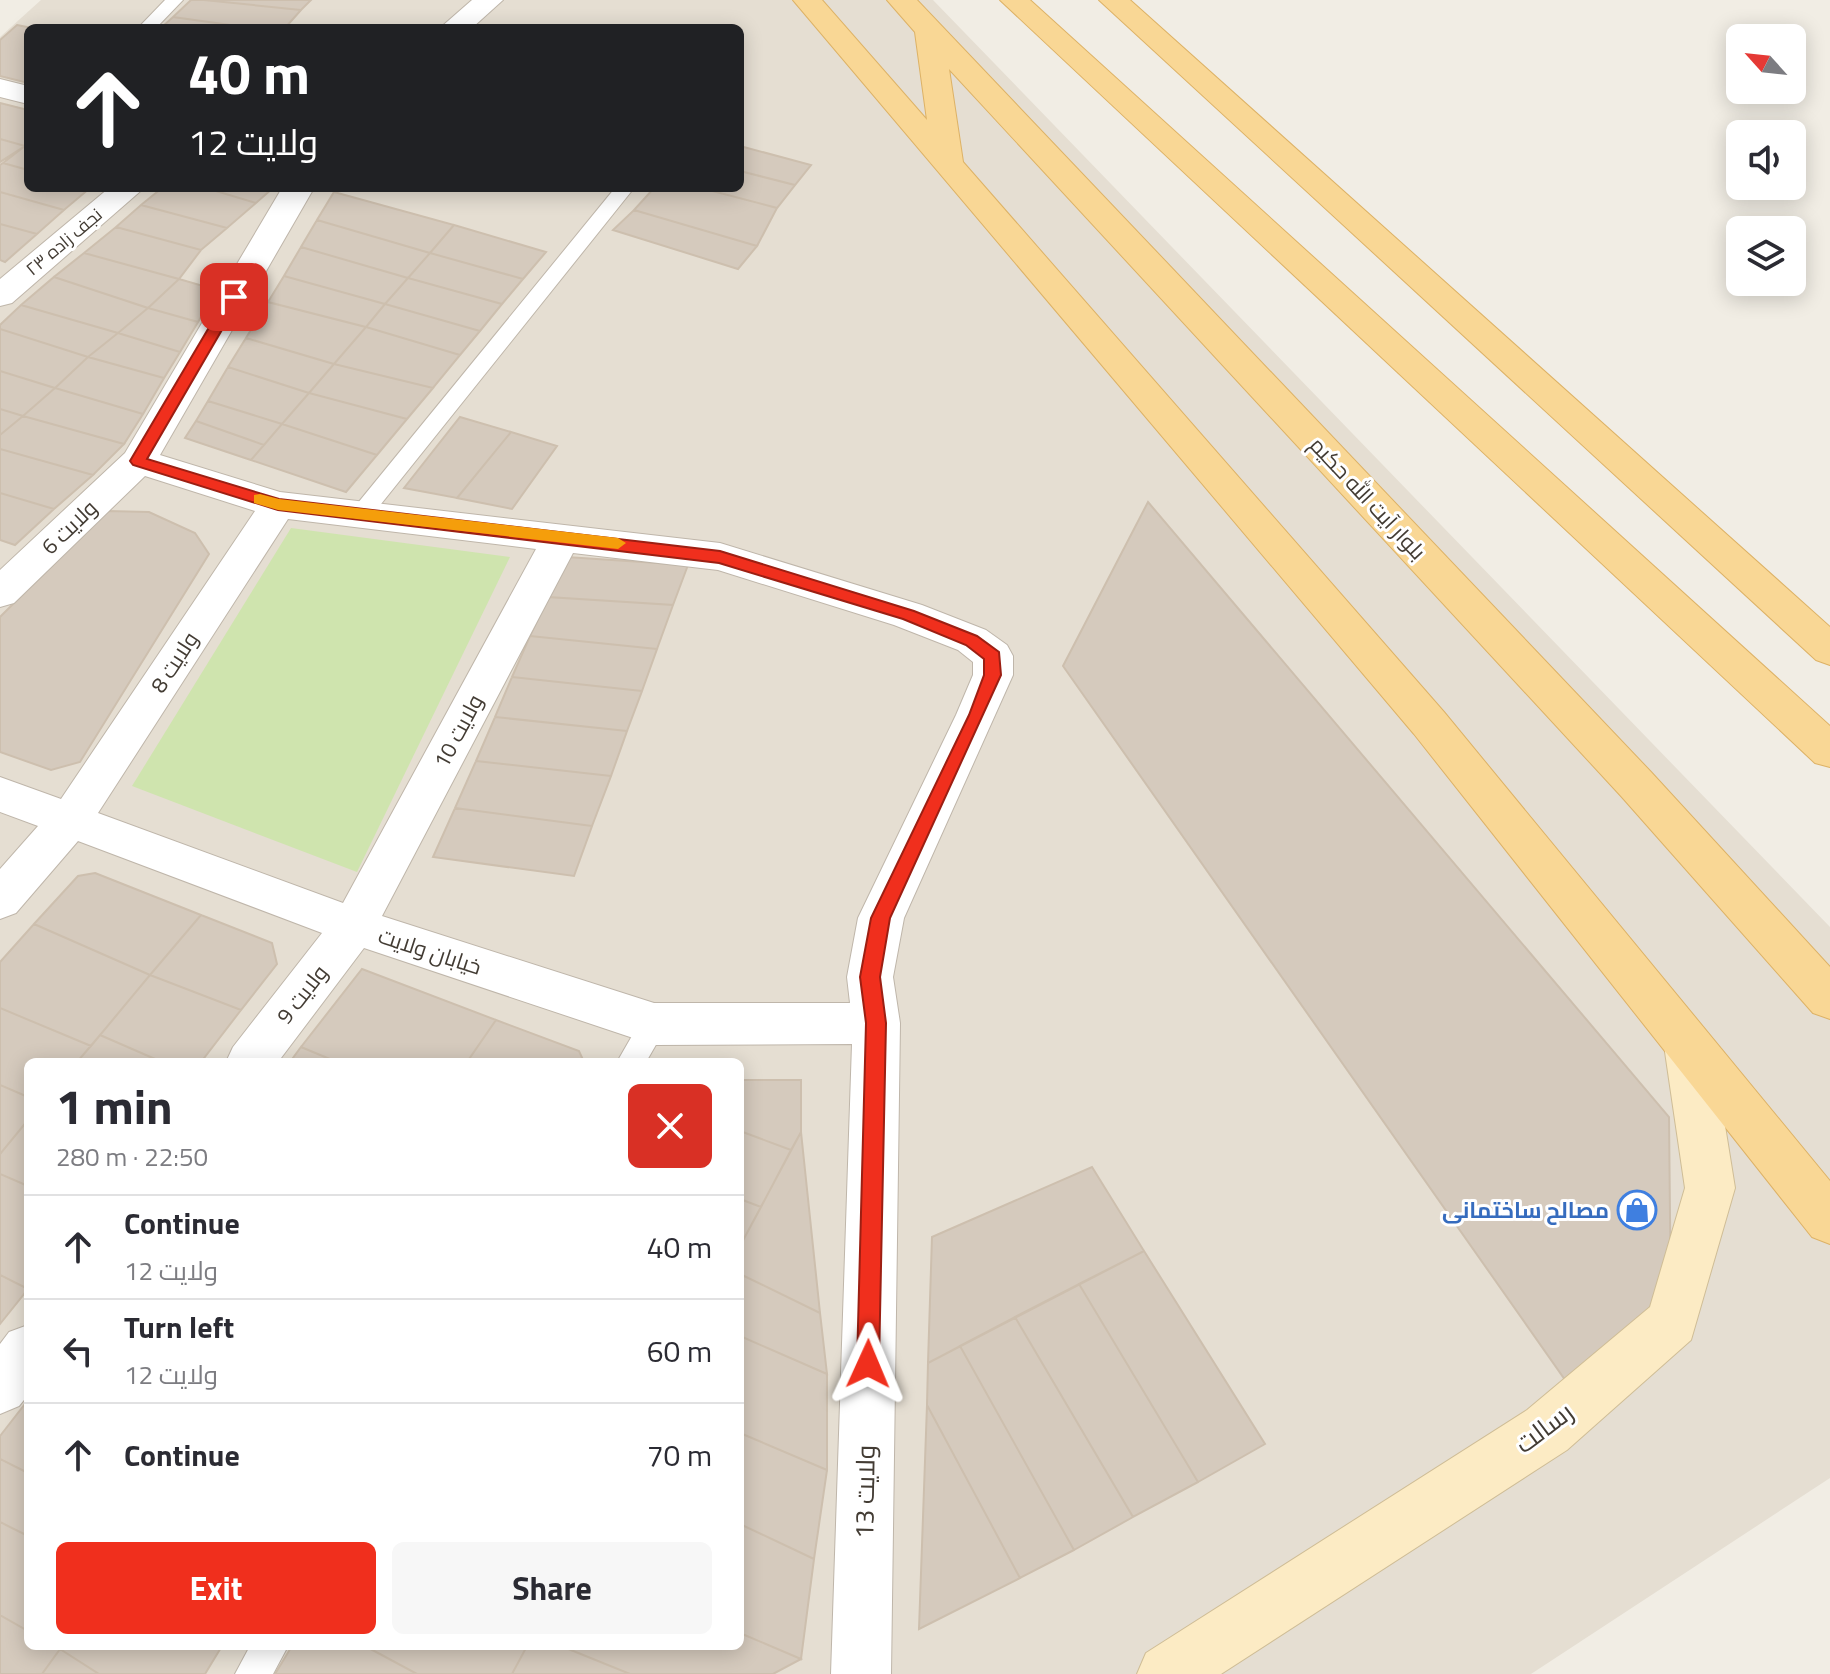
<!DOCTYPE html>
<meta charset="utf-8">
<style>
body{margin:0;font-family:"Titillium Web",Cairo,sans-serif;background:#f7f7f7;color:#2b2b33;height:100vh;display:flex;flex-direction:column;font-size:30px;white-space:nowrap}
*{box-sizing:border-box;margin:0}
p{font-size:26px;color:#7c7c81}
.icon{flex:none;width:44px;height:44px;fill:none;stroke:currentColor;stroke-width:2;stroke-linecap:round;stroke-linejoin:round}
.map{position:relative;flex:1;overflow:hidden}
.sheet{position:absolute;left:24px;top:1058px;width:720px;height:592px;display:flex;flex-direction:column;background:#fff;border-radius:12px;box-shadow:0 4px 20px #0003}
.sheet>*{flex:none}
.top-card{position:absolute;left:24px;top:24px;width:720px;height:168px;border-radius:12px;box-shadow:0 4px 20px #0003;background:#202124;color:#fff;overflow:hidden}
.needle{width:52px;rotate:297deg}
.buttons{position:absolute;left:1726px;top:24px;display:grid;gap:16px}
.buttons a{display:grid;place-items:center;width:80px;height:80px;border-radius:12px;background:#fff;box-shadow:0 4px 20px #0003;font-size:40px}
.pin{position:absolute;display:grid;place-items:center;width:68px;height:68px;color:#fff;margin:-34px;border-radius:16px;box-shadow:0 4px 12px #0006}
.me{position:absolute;width:88px;margin:-44px;rotate:1deg;stroke-linejoin:round;filter:drop-shadow(0 0 6px #0008)}
.turn{display:flex;align-items:center;gap:28px;height:168px;padding:0 32px;font-size:36px}
.turn .icon{width:104px;height:104px;stroke-width:2.5}
.turn b{display:block;font-size:56px;line-height:68px}
.round{display:grid;place-items:center;flex:none;width:84px;height:84px;border-radius:12px;background:#f7f7f7}
.head{display:flex;align-items:center;justify-content:space-between;height:136px;padding:0 32px}
h1{font-size:48px;font-weight:700;line-height:60px}
.primary-button{display:flex;gap:16px;margin-top:auto;padding:16px 32px}
.primary-button a{flex:1;height:92px;border-radius:12px;background:#f02f1d;color:#fff;font-size:32px;font-weight:700;line-height:92px;text-align:center}
.primary-button a+a{background:#f7f7f7;color:#2b2b33}
ul{padding:0;list-style:none}
li{display:flex;align-items:center;gap:24px;height:104px;padding:0 32px;border-top:2px solid #e1e1e2}
li div{flex:1}
li b{display:block;font-size:30px}
li em{font-style:normal}
.map>svg:first-child{display:block}
</style>
<div class="map">
<svg width="1830" height="1674" viewBox="0 0 1830 1674">
<rect width="100%" height="100%" fill="#f1ede4"/>
<path fill="#e5ded2" fill-rule="evenodd" d="M41,0H933L1830,927V1478L1531,1674H0V37ZM28,28H740V188H28ZM28,1062H740V1646H28Z"/>
<path fill="#cfe4ae" d="M291,528L510,557L357,872L132,786Z"/>
<path fill="#d5cabd" stroke="#cdbfae" stroke-width="2" d="M191,0H204L301,10L285,28H252L173,17Z
M204,0H311L301,10Z
M173,17L252,28H161Z
M17,25L32,28H28V83L0,76V40Z
M0,103L28,110V144L25,146L0,139Z
M0,139L25,146L0,162Z
M28,144V170L3,163L25,146Z
M740,146L811,165L795,185L740,171Z
M3,163L28,170V188H90L64,210L0,192V165Z
M740,171L795,185L777,208L701,188H740Z
M162,188H206L256,203L227,228L141,205Z
M206,188H273L256,203Z
M654,188H701L777,208L757,246L634,210Z
M0,192L64,210L37,234L0,224Z
M334,192L454,225L430,253L317,220Z
M141,205L227,228L201,250L116,227Z
M634,210L757,246L738,269L613,230Z
M317,220L430,253L408,278L301,247Z
M0,224L37,234L5,262L0,260Z
M454,225L546,252L523,279L430,253Z
M116,227L201,250L179,279L84,253Z
M301,247L408,278L385,304L284,276Z
M84,253L179,279L148,308L54,277Z
M430,253L523,279L502,304L408,278Z
M284,276L385,304L366,327L268,302Z
M54,277L148,308L118,333L21,305Z
M408,278L502,304L480,331L385,304Z
M179,279L217,290L198,322L148,308Z
M268,302L366,327L334,364L246,338Z
M385,304L480,331L460,355L366,327Z
M21,305L118,333L88,357L0,329V325Z
M148,308L198,322L180,352L118,333Z
M366,327L460,355L433,388L334,364Z
M0,329L88,357L55,388L0,371Z
M118,333L180,352L164,378L88,357Z
M246,338L334,364L309,393L228,367Z
M88,357L164,378L143,414L55,388Z
M334,364L433,388L407,419L309,393Z
M228,367L309,393L282,424L208,401Z
M0,371L55,388L23,416L0,409Z
M55,388L143,414L124,444L23,416Z
M309,393L407,419L377,455L282,424Z
M208,401L282,424L264,445L196,421Z
M0,409L23,416L0,435Z
M23,416L124,444L93,475L0,449V435Z
M460,417L511,432L457,498L404,488Z
M196,421L264,445L251,460L185,438Z
M282,424L377,455L346,492L251,460Z
M511,432L557,446L512,509L457,498Z
M0,449L93,475L54,509L0,493Z
M0,493L54,509L15,545L0,540Z
M1148,502L1669,1117L1671,1314L1568,1384L1063,666Z
M107,511L149,512L195,533L209,554L80,762L51,770L0,752V617Z
M566,557L688,565L673,605L548,597Z
M548,597L673,605L657,649L530,636Z
M530,636L657,649L642,691L512,677Z
M512,677L642,691L627,731L495,717Z
M495,717L627,731L611,776L476,761Z
M476,761L611,776L592,826L455,808Z
M455,808L592,826L574,876L433,857Z
M95,873L201,915L150,975L34,924L78,876Z
M201,915L272,943L277,964L241,1010L150,975Z
M34,924L150,975L91,1046L0,1008V962Z
M362,969L496,1020L467,1062H337L301,1047Z
M150,975L241,1010L201,1062H162L100,1035Z
M0,1008L91,1046L77,1062H28V1097L0,1085Z
M496,1020L579,1051L584,1062H467Z
M100,1035L162,1062H77Z
M301,1047L337,1062H290Z
M740,1080H801V1132L791,1150L740,1131Z
M0,1085L28,1097V1120L0,1154Z
M28,1120V1186L0,1174V1154Z
M740,1131L791,1150L761,1207L740,1199Z
M801,1132L820,1313L740,1274V1246Z
M1092,1167L1144,1251L928,1363L932,1237Z
M0,1174L28,1186V1289L0,1275Z
M740,1199L761,1207L740,1246Z
M1144,1251L1265,1444L1198,1482L1079,1284Z
M740,1274L820,1313L827,1374L740,1336Z
M0,1275L28,1289L0,1324Z
M1079,1284L1198,1482L1133,1517L1015,1317Z
M1015,1317L1133,1517L1074,1550L960,1346Z
M740,1336L827,1374V1470L740,1433Z
M960,1346L1074,1550L1020,1578L927,1405L928,1363Z
M25,1404L28,1405V1473L0,1459V1436Z
M927,1405L1020,1578L919,1629Z
M740,1433L827,1470L814,1559L740,1524Z
M0,1459L28,1473V1536L0,1522Z
M0,1522L28,1536V1631L0,1615Z
M740,1524L814,1559L801,1659L740,1633Z
M0,1615L28,1631V1646H55L60,1649L42,1674H0Z
M740,1633L801,1659L773,1674H630L561,1646H740Z
M62,1646H222L205,1674H99L60,1649Z
M292,1646H365L417,1674H275Z
M365,1646H527L512,1674H417Z
M527,1646H561L630,1674H512Z
M60,1649L99,1674H42Z"/>
<g fill="none" stroke-linecap="round" stroke-linejoin="round">
<defs>
<path id="service" d="M165,0H183L156,28H138Z
M615,188H634L369,519H353L350,514L353,509Z
M654,1012L664,1015L668,1024L646,1062H617L644,1015Z
M250,1646H288L273,1674H235Z"/>
<path id="minor" d="M472,0H503L472,28H440Z
M0,79L28,86V104L0,97Z
M109,188H144L12,303L0,306V279Z
M282,188H314L160,455L280,492L720,543L922,605L986,630L1007,645L1013,656V675L904,918L893,977L900,1023L891,1674H831L852,1044L654,1045L364,948L278,1062H226L233,1047L322,933L78,841L16,913L0,919V869L38,826L0,812V777L61,799L255,511L145,476L14,603L0,607V570L125,453ZM288,519L536,549L343,903L98,813ZM573,553L718,570L894,625L958,650L973,662V675L956,715L858,918L847,977L850,1003H654L382,916Z
M28,1325V1395L19,1406L0,1414V1344L9,1332Z"/>
<path id="secondary" d="M1688,1024L1705,1030L1712,1045L1735,1188L1691,1340L1567,1450L1221,1674H1137L1146,1653L1527,1410L1650,1307L1685,1188L1664,1045L1671,1030Z"/>
<path id="primary" d="M793,0H822L927,120L915,32L887,0H917L1651,772L1830,967V1019L1813,1013L1621,796L949,69L963,162L1444,712L1830,1181V1244L1812,1237L1414,734Z
M1000,0H1030L1830,726V767L1815,763Z
M1099,0H1130L1830,627V665L1816,660Z"/>
</defs>
<use href="#service" stroke="#bfb6aa" stroke-width="2"/>
<use href="#minor" stroke="#bfb6aa" stroke-width="2"/>
<use href="#secondary" stroke="#cfbd96" stroke-width="2"/>
<use href="#primary" stroke="#ddb266" stroke-width="2"/>
<use href="#service" fill="#fff" fill-rule="evenodd"/>
<use href="#minor" fill="#fff" fill-rule="evenodd"/>
<use href="#secondary" fill="#fcebc4" fill-rule="evenodd"/>
<use href="#primary" fill="#f9d795" fill-rule="evenodd"/>
</g>
<path fill="#f02f1d" stroke="#9c1f13" stroke-width="2" d="M234,293L241,297L147,459L279,499L720,551L914,611L977,636L999,652L1001,675L890,918L880,977L886,1023L879,1364L876,1372L868,1375L860,1372L857,1364L866,1023L860,977L871,918L969,715L984,675V659L966,645L903,619L719,563L278,510L133,465L130,461L227,297Z"/>
<path fill="#f59e0b" d="M260,494L279,499L618,538L626,543L618,549L278,510L254,503V495Z"/>
<defs>
<symbol id="shop-ring" viewBox="-11 -11 22 22"><circle r="9.5" fill="#fff" stroke="#3f7fe0" stroke-width="1.5"/><path d="M-5-2.5h2.3a2.7 3.5 0 0 1 5.4 0H5L5.5 6h-11ZM-1.5-2.5h3a1.5 2.3 0 0 0-3 0Z" fill="#3f7fe0"/></symbol>
</defs>
<g fill-rule="evenodd">
<use href="#shop-ring" x="1615" y="1188" width="44" height="44"/>
</g>
<g text-anchor="middle" stroke-width="6" stroke-linejoin="round" paint-order="stroke">
<g font-size="18" fill="#433c34" stroke="#fff">
<text transform="translate(64 242) rotate(-40)" y="6">نجف زاده ۲۳</text>
</g>
<g font-size="22" fill="#433c34" stroke="#fff">
<text transform="translate(1368 498) rotate(47)" y="8">بلوار آیت الله حکیم</text>
<text transform="translate(69 527) rotate(-44)" y="8">ولایت 6</text>
<text transform="translate(174 662) rotate(-57)" y="8">ولایت 8</text>
<text transform="translate(458 731) rotate(-62)" y="8">ولایت 10</text>
<text transform="translate(430 951) rotate(18)" y="8">خیابان ولایت</text>
<text transform="translate(302 994) rotate(-52)" y="8">ولایت 9</text>
</g>
<g font-size="22" font-weight="bold" fill="#366cbe" stroke="#fff" text-anchor="end">
<text x="1609" y="1218">مصالح ساختمانی</text>
</g>
<g font-size="26" fill="#433c34" stroke="#fff">
<text transform="translate(1544 1428) rotate(-37)" y="9">رسالت</text>
<text transform="translate(865 1492) rotate(-89)" y="9">ولایت 13</text>
</g>
</g>
</svg>
<div class="buttons">
<a><svg class="needle" viewBox="-14 -14 28 28"><path d="M0-13l5 13h-10z" fill="#e53935"/><path d="M0 13l5-13h-10z" fill="#7c7c81"/></svg></a>
<a><svg class="icon" aria-label="sound" viewBox="0 0 24 24"><path d="M4 9h4l5-4v14l-5-4H4zM17 9q2 3 0 6"/></svg></a>
<a><svg class="icon" aria-label="layers" viewBox="0 0 24 24"><path d="M12 4l9 5-9 5-9-5zM3 14l9 5 9-5"/></svg></a>
</div>
<div class="pin" style="left:234px;top:297px;background:#d93025"><svg class="icon" aria-label="arrive" viewBox="0 0 24 24"><path d="M6 21V4h12l-3 4 3 4H6"/></svg></div>
<svg class="me" style="left:868px;top:1364px" viewBox="-20 -20 40 40"><path d="M0-17L14 15 0 8-14 15z" fill="#f02f1d" stroke="#fff" stroke-width="4"/></svg>
<div class="top-card">
<div class="turn"><svg class="icon" aria-label="ahead" viewBox="0 0 24 24"><path d="M12 20V5M6 11l6-6 6 6"/></svg><div><b>40 m</b>ولایت 12</div></div>
</div>
<section class="sheet">
<div class="head"><div><h1>1 min</h1><p>280 m · 22:50</p></div><a class="round" style="background:#d93025;color:#fff"><svg class="icon" aria-label="close" viewBox="0 0 24 24"><path d="M6 6l12 12M18 6L6 18"/></svg></a></div>
<ul>
<li><svg class="icon" aria-label="ahead" viewBox="0 0 24 24"><path d="M12 20V5M6 11l6-6 6 6"/></svg><div><b>Continue</b><p>ولایت 12</p></div><em>40 m</em></li>
<li><svg class="icon" aria-label="left" viewBox="0 0 24 24"><path d="M17 20v-9H6M10 6l-5 5 5 5"/></svg><div><b>Turn left</b><p>ولایت 12</p></div><em>60 m</em></li>
<li><svg class="icon" aria-label="ahead" viewBox="0 0 24 24"><path d="M12 20V5M6 11l6-6 6 6"/></svg><div><b>Continue</b></div><em>70 m</em></li>
</ul>
<div class="primary-button"><a>Exit</a><a>Share</a></div>
</section>
</div>
